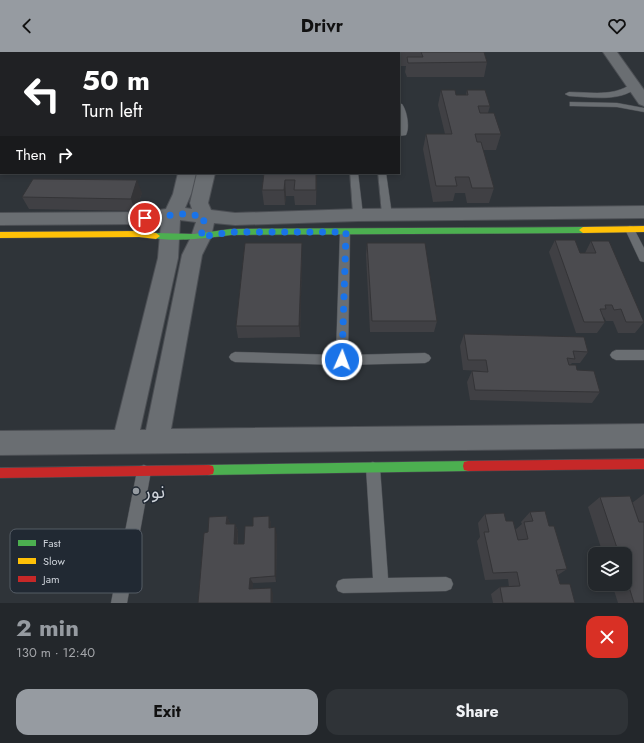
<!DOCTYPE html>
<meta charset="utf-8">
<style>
body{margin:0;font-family:Jost,"Noto Sans Arabic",sans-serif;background:#2f3337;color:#f1f3f6;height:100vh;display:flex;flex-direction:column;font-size:15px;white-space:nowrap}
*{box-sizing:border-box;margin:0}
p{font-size:13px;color:#a3a5a9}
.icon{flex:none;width:22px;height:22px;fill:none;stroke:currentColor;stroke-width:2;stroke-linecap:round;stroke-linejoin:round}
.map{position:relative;height:551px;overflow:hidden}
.side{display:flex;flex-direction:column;background:#23272b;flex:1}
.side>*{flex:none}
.guide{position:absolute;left:0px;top:0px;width:400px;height:122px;box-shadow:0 2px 6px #0003,0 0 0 1px #404447;background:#202124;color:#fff;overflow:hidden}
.buttons{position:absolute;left:588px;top:495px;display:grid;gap:8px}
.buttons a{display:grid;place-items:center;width:44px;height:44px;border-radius:8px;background:#23272b;box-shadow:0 2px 6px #0003,0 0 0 1px #404447;font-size:20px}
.pin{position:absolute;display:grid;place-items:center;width:34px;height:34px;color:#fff;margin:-17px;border:2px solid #fff;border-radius:50%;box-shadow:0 1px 4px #0007}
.me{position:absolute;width:44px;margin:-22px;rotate:2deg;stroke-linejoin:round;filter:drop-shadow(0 0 3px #0008)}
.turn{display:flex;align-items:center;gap:14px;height:84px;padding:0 16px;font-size:18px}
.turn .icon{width:52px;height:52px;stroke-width:2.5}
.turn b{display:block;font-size:28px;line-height:34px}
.then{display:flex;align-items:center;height:38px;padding:0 16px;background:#0003;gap:8px;font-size:15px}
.round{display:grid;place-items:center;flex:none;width:42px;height:42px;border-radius:12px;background:#2f3337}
.summary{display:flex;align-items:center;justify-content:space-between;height:68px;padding:0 16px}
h1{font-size:24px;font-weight:700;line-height:30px;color:#969ba1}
.action{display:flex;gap:8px;margin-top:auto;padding:8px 16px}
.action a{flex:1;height:46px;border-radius:12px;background:#969ba1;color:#111;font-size:16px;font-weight:700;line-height:46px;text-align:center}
.action a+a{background:#2f3337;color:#f1f3f6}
header{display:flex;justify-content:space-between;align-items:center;height:52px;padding:0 16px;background:#969ba1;color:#111;font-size:18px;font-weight:700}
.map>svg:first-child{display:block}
</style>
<header><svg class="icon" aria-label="back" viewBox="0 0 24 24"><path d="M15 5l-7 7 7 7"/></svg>Drivr<svg class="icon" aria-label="heart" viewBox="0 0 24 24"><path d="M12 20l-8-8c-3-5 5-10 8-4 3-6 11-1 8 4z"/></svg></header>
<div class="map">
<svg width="644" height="551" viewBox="0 0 644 551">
<rect width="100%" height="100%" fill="#2f3439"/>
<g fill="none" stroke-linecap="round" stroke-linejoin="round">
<defs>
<path id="lane" d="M631,32H634L638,34C622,51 590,45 569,44L565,42L569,40C590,40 613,45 631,32Z
M570,50L617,51L644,56V60L617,55L573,54H570Z
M399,52H402C407,59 410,75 406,83L399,84Z
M350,121H358L363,163L358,166L353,163Z
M378,121H386L392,163L387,166L382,163Z
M630,174L633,175L644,196V210L640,209L625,177Z
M345,177L350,180L348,303L425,301L429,303L431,306L429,309L425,311L342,313L235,310L231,308L229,305L231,302L235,300L336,303L340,180Z
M616,298H644V308H616L612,306L610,303L612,300Z
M373,410L378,412L380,416L388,526L446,525L451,527L453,532L451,537L446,539L343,541L338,539L336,534L338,529L343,527L373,526L366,416L368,412Z
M144,413L149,415L151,419L127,551H111L137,419L139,415Z"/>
<path id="street" d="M207,0H221V1H207Z
M225,0H239V1H225Z
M603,0H617L644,38V54L639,52Z
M178,121H196L191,142L185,156L192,157L190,151L197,121H215L208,151L211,158L235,161L358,157L644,154V166L358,169L235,173L214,171L211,185L202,203L171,377L644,372V396L0,403V379L115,378L158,206L161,171L145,172L0,173V161L145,160L166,157L173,142ZM180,168L196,170L191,185L182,203L146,378H140L178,206Z"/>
<path id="fast" d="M583,175L587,178L583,181L231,183C218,185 160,192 152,184L156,181L194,182L231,177Z
M468,409L472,410L473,414L472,418L468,419L209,423L205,422L204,418L205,414L209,413Z"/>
<path id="slow" d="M644,174V180L583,181L579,178L583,175Z
M139,179L156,181L160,184L156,187L139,185L0,186V180Z"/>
<path id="jam" d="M644,407V417L468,419L464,418L463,414L464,410L468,409Z
M209,413L213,414L214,418L213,422L209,423L0,426V416Z"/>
</defs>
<use href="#lane" stroke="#4c4f54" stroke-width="1"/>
<use href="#street" stroke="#4c4f54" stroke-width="2"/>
<use href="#fast" stroke="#4c4f54" stroke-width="1"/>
<use href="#slow" stroke="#4c4f54" stroke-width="1"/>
<use href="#jam" stroke="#4c4f54" stroke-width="1"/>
<use href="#lane" fill="#6a6e72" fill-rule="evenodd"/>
<use href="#street" fill="#6a6e72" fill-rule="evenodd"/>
<use href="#fast" fill="#4caf50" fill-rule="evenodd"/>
<use href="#slow" fill="#ffc107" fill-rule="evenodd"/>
<use href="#jam" fill="#c62828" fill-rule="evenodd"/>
</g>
<path fill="#404044" d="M266,0H484L487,10L484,25H407L405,20L406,14H399V1H266Z
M441,38L456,43H466L467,38L490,54L488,61L501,82L496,98H483L494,136L489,151H467L465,141H455L453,149L433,150L423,97L426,82H445L438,53Z
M264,121H317L316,153H295L294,144H286L285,153H264L262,138Z
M142,141L135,159L29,157L22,145Z
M555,188L580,201H585L591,189L644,269V270L635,281H618L613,269H606L604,265H603L605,270L597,281H576L549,200Z
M367,191L437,269L434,280H370L366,203Z
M302,203L300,285L238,286L236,274Z
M464,282L588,300L580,311H572L570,313L577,318L600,340L592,351L470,348L467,330L472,319H481L463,318L460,294Z
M644,442V551H618L612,532H625V502H603L588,455L600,445L632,451Z
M530,460L549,474L567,517L558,523L560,532L575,551H493L491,542L500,535H509L508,527L485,528L477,489L480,485L478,471L485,462L506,469L515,478L522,472L521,470Z
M227,464L230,472H235L238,479V492H244L253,474L269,464L271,472V476L277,483L276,530L253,531L252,537L273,542V551H198L208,480Z"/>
<path fill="#343437" d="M316,121H317L316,153Z
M137,128L142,141L135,159L131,147Z
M285,128L286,144L285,153L284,138Z
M302,191V203L300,285L299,274Z
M227,464L230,471V480L226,472Z
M269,464L271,472V483L269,476Z
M235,472L238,479L237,499L234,492Z
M275,475L277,483L276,530L275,524Z
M250,526L253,531L252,543L249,537Z
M271,536L273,542V551H271Z"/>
<path fill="#4b4b4f" stroke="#343437" d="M266,0H348H331V1H266Z
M421,0H484L487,10L408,11L407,5H423Z
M441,38H455L456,43H468L467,38H485L490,54H478L480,61H494L501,82H475L477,90H481L494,136H472L469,125H455L457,134H436L426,82H452Z
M264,121H316V138H294L295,128H285L284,138H262Z
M33,127L137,128L131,147L22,145Z
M555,188H575L580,201H596L591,189H609L644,270H626L621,257L614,258L612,253H605L606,257H600L605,270H584Z
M245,191H302L299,274H236Z
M367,191H425L437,269H372Z
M464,282L584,285L588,300L573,299L575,307L567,306L569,313H576L577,318L594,319L600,340L475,338L472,319L488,320L486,308H468Z
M630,444L639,470H644V551H634L625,522V502H619L600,445Z
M545,459L549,474H554L567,517L556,518L560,532H570L575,551H503L500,535L520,534L517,520L493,521L484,480H489L485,462L504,461L506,469H513L518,488L528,487L524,470L533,469L530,460Z
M227,464L226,472H235L234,492H244L245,474H253V465L269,464V476L275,475V524L250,526L249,537L271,536V551H198L204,481L208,480L209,465Z"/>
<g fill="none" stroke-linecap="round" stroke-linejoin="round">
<path stroke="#1a73e8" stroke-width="7" stroke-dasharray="0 12.6" d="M145,166L183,162L203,164L204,170L201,185L231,180H346L342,308"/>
</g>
<circle fill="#969ba1" stroke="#212933" stroke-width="1.5" cx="136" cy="439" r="4"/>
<g text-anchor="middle" stroke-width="3" stroke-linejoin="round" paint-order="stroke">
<g font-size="19" fill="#cdd2d9" stroke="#212933" text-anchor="start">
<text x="144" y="446">نور</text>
</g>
</g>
<rect x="10" y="477" width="132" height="64" rx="6" fill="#212933" stroke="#555c65" stroke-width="1"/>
<rect x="18" y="488" width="18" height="6" fill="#4caf50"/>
<rect x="18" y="506" width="18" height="6" fill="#ffc107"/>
<rect x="18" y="524" width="18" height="6" fill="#c62828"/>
<g font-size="11" fill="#cdd2d9">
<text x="43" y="495">Fast</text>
<text x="43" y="513">Slow</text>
<text x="43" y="531">Jam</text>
</g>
</svg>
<div class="buttons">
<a><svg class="icon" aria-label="layers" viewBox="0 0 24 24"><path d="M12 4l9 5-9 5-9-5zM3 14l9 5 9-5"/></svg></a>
</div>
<div class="pin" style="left:145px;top:166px;background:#d93025"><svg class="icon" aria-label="arrive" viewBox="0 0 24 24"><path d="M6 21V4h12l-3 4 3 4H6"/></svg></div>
<svg class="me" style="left:342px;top:308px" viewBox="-20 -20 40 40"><circle r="17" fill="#1a73e8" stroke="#fff" stroke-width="3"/><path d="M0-11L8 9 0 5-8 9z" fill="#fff"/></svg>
<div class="guide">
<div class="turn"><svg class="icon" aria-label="left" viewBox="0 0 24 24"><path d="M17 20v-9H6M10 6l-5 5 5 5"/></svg><div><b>50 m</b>Turn left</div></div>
<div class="then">Then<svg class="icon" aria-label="right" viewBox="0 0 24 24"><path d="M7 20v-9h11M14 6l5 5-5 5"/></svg></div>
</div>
</div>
<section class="side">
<div class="summary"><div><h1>2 min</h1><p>130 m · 12:40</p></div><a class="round" style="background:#d93025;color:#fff"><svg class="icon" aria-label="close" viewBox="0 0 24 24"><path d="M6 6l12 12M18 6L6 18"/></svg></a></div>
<div class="action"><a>Exit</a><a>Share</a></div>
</section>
